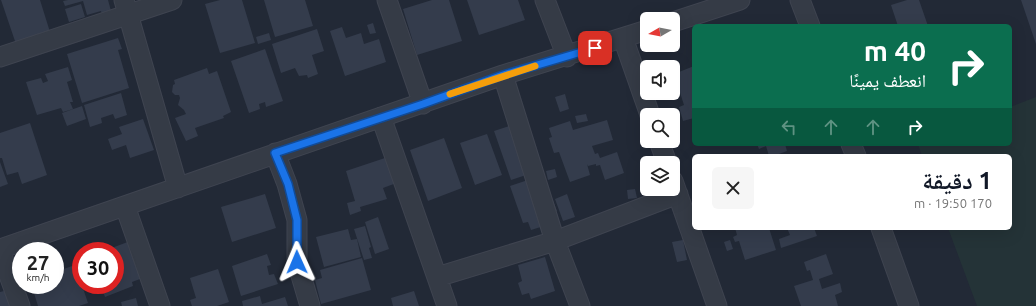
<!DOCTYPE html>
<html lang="ar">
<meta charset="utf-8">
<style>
body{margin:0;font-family:Ubuntu,"Noto Naskh Arabic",sans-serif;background:#f6f6f6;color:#222;direction:rtl;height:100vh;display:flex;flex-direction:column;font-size:15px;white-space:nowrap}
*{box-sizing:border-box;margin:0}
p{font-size:13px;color:#767676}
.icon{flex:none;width:22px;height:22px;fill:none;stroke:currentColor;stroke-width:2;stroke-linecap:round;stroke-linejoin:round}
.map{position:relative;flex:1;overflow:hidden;direction:ltr}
.side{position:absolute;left:692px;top:154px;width:320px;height:76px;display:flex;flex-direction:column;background:#fff;border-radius:6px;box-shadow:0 4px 16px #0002;direction:rtl}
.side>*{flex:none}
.top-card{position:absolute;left:692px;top:24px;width:320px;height:122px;border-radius:6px;box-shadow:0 4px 16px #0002;direction:rtl;background:#0b6e4f;color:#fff;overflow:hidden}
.needle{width:26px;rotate:261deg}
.buttons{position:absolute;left:640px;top:12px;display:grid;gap:8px}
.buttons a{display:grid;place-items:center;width:40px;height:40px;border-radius:6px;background:#fff;box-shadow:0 4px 16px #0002;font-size:20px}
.speed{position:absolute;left:12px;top:242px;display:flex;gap:8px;font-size:20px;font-weight:700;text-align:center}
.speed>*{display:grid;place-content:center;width:52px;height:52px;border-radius:50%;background:#fff;box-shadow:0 4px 16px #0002;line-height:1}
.speed small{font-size:10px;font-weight:400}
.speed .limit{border:6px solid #d22;background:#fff;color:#111}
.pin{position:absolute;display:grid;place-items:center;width:34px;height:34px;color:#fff;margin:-17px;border-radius:8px;box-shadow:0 2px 6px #0006}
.me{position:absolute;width:44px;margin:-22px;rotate:359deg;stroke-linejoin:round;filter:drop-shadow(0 0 3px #0008)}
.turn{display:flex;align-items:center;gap:14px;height:84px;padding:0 20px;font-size:18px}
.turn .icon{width:52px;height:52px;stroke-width:2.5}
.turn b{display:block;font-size:28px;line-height:34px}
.lanes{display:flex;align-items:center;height:38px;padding:0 20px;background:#0003;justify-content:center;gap:20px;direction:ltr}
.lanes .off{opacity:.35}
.round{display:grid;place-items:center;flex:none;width:42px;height:42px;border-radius:6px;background:#f6f6f6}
.summary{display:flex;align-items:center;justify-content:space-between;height:68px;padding:0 20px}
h1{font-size:24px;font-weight:700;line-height:30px;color:#111827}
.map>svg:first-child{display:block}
</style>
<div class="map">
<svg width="1036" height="306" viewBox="0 0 1036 306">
<rect width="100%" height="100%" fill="#222936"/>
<path fill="#243337" d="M1036,97V306H977L948,228H1010V156H922L918,144H1010V107Z"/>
<path fill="#343c4c" d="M1,0H40L50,32L16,44Z
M68,0H108L111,11L102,14L101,11L87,15L83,1L65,6L63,1Z
M220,0H242L255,43L220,53L205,4Z
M264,0H305L313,26L275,37Z
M432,0H449L462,41L417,55L403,9Z
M467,0H518L525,20L479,35Z
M907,0H919L928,26H898L891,5Z
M1021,0H1036V44Z
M81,4L85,17L69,22L65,9Z
M373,23L376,33L370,34L367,25Z
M342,27L346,38L361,33L364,44L379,39L386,62L345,76L330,31Z
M317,29L324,51L312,55L318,74L308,78L307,75L299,76L295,68L281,73L272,44Z
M269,33L271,40L258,44L256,37Z
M118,38L122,49L118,50L129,88L82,103L67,54Z
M265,49L283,101L266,107L265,102L259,104L260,109L249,113L231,61Z
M694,66V118L683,121L679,107L684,105L674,74Z
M68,67L72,80L67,82L73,102H70L73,109L63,112L61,108L37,115L26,82L41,78L43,83L48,81L45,74Z
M207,68L209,74L217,71L231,112L223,116L224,118L195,128L198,136L186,141L175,118L186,114L184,110L178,105L180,98L179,95H175L172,92L173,85L175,84L174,80Z
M121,93L127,115L115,119L113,114L101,118L102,123L90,127L84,105Z
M565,94L569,109L560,112L555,97Z
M82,106L86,119L67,126L62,113Z
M586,114L588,121L577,123L575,116Z
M143,119L154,150L130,158L126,145L112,150L108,139L122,134L119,127Z
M607,120L613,140L592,146L595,154L598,153L600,158L617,152L624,173L605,180L600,165L596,166V164L588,166L587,164L590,175L570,182L559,152L554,153L549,138L552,137L549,128L570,121L573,130Z
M30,123L47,175L22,184L18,172L7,175L2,158H0V133Z
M515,124L532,173L511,180L494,131Z
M487,134L502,175L475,185L460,143Z
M444,138L462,188L428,201L410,150Z
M757,144H785L787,151L779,154L780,156H769L766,146L759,149Z
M391,156L399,182L383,188L387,199L360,207L361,211L350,215L347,203L355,201L346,171Z
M0,162L8,184L0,187Z
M555,169L557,177L548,180L546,171Z
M531,179L547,185L557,211L544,216L547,225L531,230L528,222L523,223L510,186Z
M635,189L637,198L628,199L627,190Z
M265,194L276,228L232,242L221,207Z
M567,194L575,217L563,221L555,199Z
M378,217L389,249L375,254L365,222Z
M365,226L371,247L369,248L372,258L364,260L354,229Z
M735,228H769L776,250L745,260L739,241L735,242L733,237L737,235Z
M787,228H801L802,230L814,228L817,236L781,248L779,239L790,235Z
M348,229L351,240L357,239L361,257L324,267L316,237Z
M133,240L148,276L132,282L133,286L105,297L103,291L94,294L91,285H115V251H110L109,249Z
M683,240L687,260L677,262L672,242Z
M730,240L733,249L727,251L724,242Z
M267,254L271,265L267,266L269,275L274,274L278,284L241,296L232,266Z
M826,254L833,274L819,279L822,289L840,283L842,292L835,295L838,306H801L794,286L813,280L810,270L807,271L804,262Z
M545,257L555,291L531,299L529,293L522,295L518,283L522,281L518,265Z
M362,258L371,290L321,304L315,280L322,278L320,270Z
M75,265L88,303L79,306H38L33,290L46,285H55V272Z
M218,269L229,302L217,306H192L190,300L196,298L190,278Z
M12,289L17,306H0V292Z
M414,291L419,306H393L391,298Z
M260,296L262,304L285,297L288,306H243L242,301Z
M136,298L138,306H122L121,302Z"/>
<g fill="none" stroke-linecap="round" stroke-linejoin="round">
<defs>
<path id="street" d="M124,0L178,188
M387,0L423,104
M545,0L567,57
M800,0L810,26
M673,22L740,0
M623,38L650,115
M0,57L172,0
M503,75L555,241L580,306
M381,117L447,306
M659,141L667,163
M851,144L856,156
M275,153L287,184L297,220V262L310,306
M673,181L717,306
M125,206L160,306
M881,228L909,306
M0,249L503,75L647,30
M0,250L20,306
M437,277L555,241L678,194"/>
</defs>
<use href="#street" stroke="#3f4450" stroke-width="21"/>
<use href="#street" stroke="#353b46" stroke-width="19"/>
</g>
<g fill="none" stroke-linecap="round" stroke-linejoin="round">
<defs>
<path id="route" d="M297,262V220L288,184L275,153L423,104L503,75L595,48"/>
</defs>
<use href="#route" stroke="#114b97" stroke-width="10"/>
<use href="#route" stroke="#1a73e8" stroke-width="7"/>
<path stroke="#f59e0b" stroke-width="7" d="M450,94L535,66"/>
</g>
</svg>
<div class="buttons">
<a><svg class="needle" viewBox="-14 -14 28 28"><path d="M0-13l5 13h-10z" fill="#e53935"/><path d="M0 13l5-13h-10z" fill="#767676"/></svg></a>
<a><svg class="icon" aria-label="sound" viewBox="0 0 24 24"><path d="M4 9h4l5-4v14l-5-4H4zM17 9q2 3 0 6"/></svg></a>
<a><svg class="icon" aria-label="search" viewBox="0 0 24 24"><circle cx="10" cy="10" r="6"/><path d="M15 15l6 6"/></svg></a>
<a><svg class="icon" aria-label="layers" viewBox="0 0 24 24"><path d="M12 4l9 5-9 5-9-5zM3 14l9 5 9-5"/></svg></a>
</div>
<div class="speed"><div>27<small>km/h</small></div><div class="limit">30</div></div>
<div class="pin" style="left:595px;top:48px;background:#d93025"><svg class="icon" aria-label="arrive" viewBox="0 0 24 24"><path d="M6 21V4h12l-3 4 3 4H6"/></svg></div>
<svg class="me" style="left:297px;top:262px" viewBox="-20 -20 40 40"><path d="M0-17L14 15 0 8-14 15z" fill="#1a73e8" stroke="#fff" stroke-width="4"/></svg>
<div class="top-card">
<div class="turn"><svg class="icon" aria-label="right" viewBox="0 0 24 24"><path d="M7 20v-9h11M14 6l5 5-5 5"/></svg><div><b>40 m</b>انعطف يمينًا</div></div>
<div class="lanes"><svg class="icon off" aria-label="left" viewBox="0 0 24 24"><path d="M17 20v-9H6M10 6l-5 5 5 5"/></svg><svg class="icon off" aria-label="ahead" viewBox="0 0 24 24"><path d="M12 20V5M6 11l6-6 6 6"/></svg><svg class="icon off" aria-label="ahead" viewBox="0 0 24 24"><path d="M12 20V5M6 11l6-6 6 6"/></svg><svg class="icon" aria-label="right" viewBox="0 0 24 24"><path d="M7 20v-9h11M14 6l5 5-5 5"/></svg></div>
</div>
<section class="side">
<div class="summary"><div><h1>1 دقيقة</h1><p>170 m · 19:50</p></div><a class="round"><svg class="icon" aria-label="close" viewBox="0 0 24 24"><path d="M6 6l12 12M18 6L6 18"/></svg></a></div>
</section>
</div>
